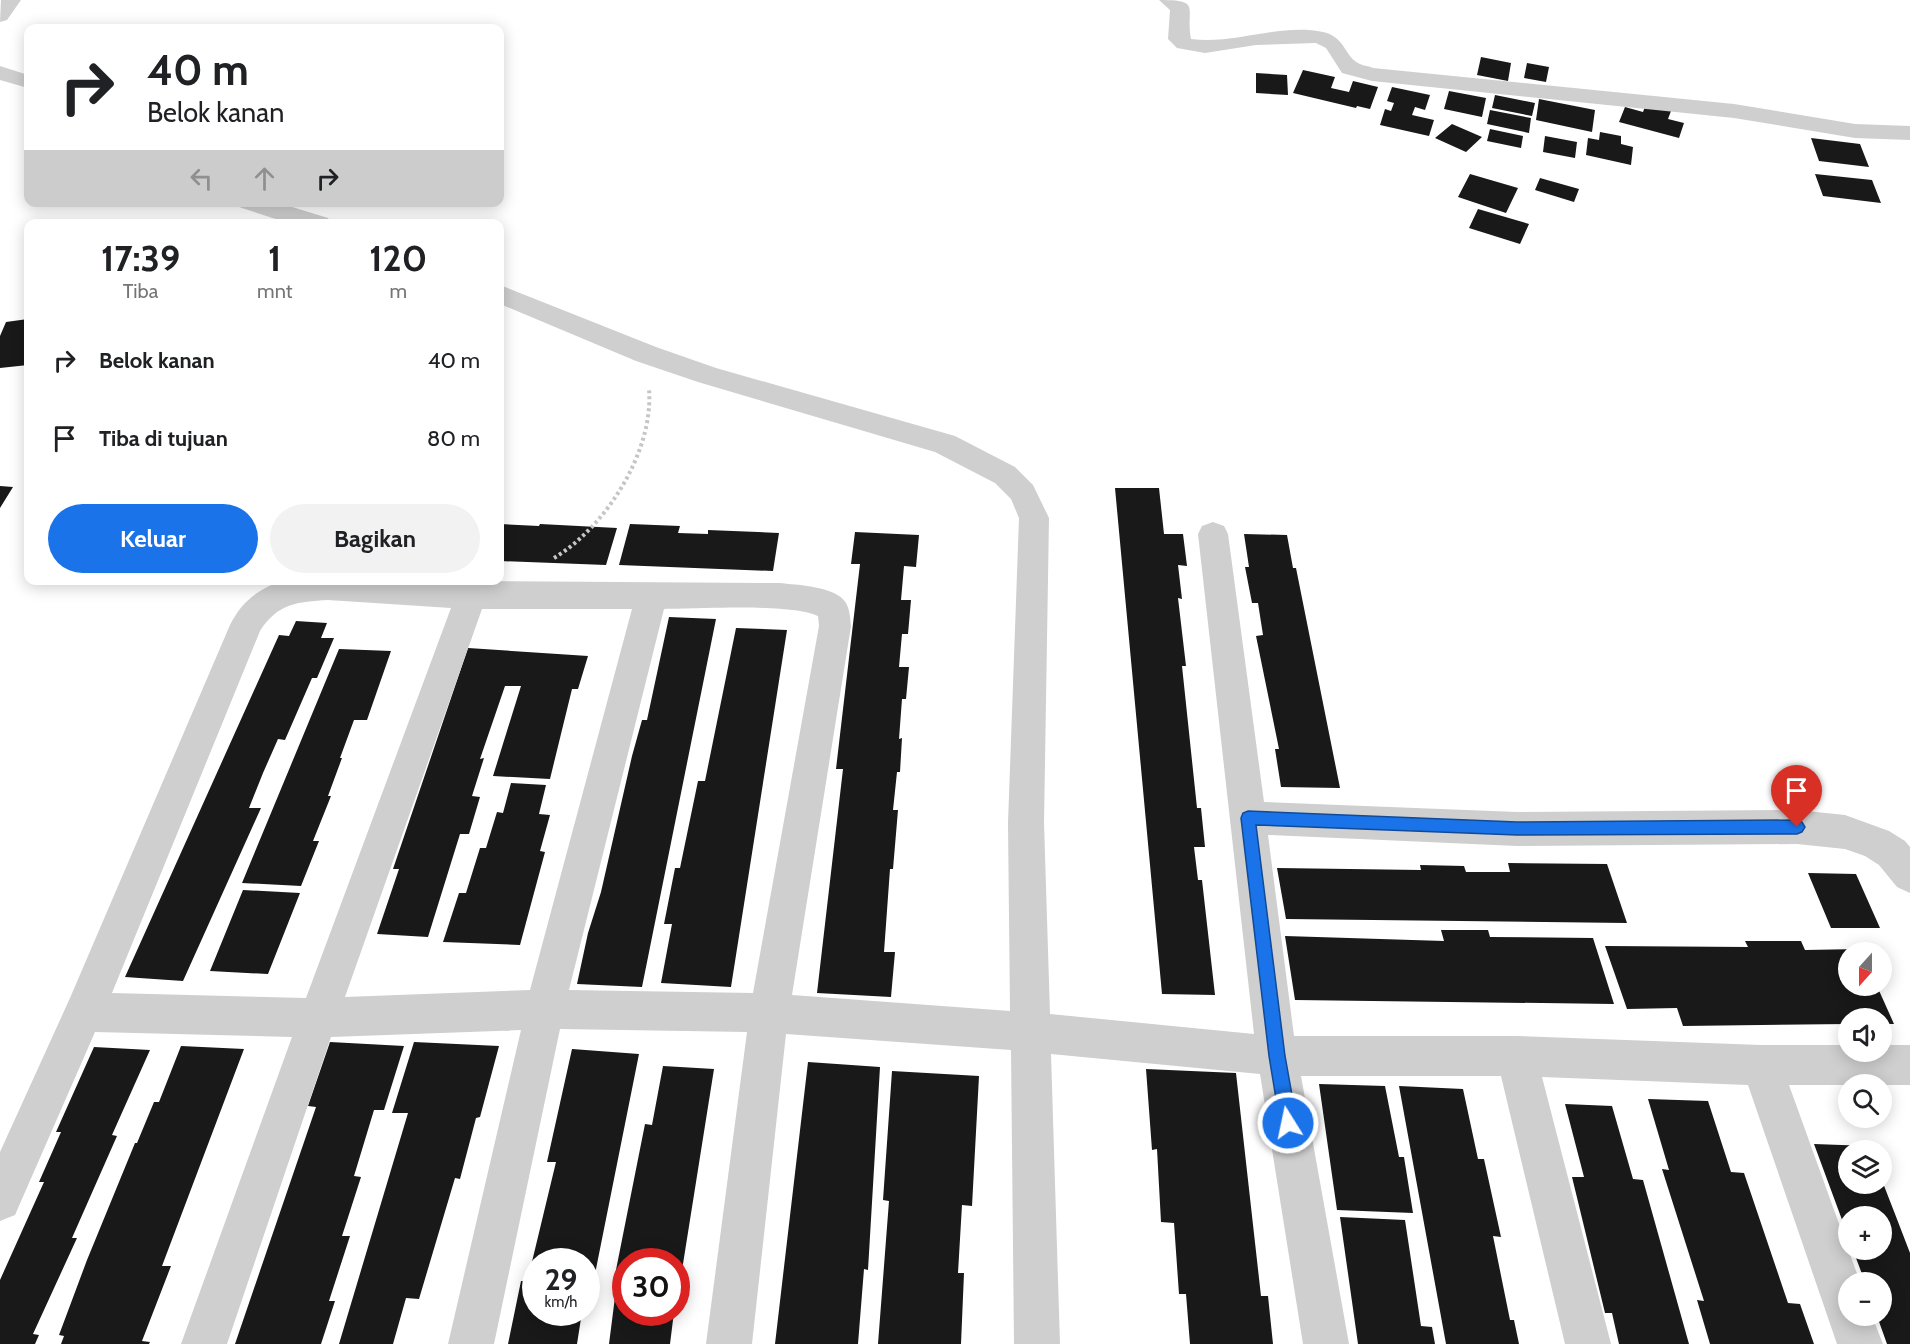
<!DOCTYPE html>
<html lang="id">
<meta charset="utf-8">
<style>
body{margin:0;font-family:Cabin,sans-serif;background:#f2f2f2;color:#202124;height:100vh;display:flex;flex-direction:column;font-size:22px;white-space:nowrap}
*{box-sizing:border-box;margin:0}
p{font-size:20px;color:#757577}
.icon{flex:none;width:33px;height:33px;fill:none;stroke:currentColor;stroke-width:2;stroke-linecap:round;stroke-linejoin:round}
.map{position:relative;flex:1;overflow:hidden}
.details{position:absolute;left:24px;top:219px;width:480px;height:366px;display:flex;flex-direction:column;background:#fff;border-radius:12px;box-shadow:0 3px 15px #0003}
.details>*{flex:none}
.hud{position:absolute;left:24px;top:24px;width:480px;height:183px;border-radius:12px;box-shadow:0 3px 15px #0003;background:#fff;color:#202124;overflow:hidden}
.needle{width:39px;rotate:201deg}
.tools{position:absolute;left:1838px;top:942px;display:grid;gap:12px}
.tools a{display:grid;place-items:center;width:54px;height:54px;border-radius:50%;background:#fff;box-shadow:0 3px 15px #0003;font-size:30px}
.speed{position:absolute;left:522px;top:1248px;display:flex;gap:12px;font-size:30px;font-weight:700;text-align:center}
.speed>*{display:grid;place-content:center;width:78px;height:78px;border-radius:50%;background:#fff;box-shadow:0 3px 15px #0003;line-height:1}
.speed small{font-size:15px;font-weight:400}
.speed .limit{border:9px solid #d22;background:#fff;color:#111}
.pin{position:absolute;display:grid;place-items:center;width:51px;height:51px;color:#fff;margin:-62px -26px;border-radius:50% 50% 50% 0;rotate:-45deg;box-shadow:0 0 6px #0007}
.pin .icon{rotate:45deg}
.me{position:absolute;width:66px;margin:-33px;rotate:350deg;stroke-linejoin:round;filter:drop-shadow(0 0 4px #0008)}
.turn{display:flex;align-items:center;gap:21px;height:126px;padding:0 24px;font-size:27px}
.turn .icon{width:78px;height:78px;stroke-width:2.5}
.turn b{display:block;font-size:42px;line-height:51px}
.lanes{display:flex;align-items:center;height:57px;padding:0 24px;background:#0003;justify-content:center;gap:30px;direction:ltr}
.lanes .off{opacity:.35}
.eta{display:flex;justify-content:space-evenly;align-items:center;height:102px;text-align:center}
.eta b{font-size:36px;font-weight:700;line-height:42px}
.action{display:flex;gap:12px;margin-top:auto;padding:12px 24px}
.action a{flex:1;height:69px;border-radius:36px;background:#1a73e8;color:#fff;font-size:24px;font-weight:700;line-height:69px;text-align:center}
.action a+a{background:#f2f2f2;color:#202124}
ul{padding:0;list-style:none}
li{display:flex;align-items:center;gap:18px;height:78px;padding:0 24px}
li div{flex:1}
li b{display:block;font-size:22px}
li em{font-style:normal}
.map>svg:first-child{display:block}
</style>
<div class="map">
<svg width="1910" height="1344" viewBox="0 0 1910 1344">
<rect width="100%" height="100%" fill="#fff"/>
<path fill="#191919" d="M1481,57L1511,63L1508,81L1477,75Z
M1527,63L1549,67L1546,82L1524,78Z
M1303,70L1335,77L1331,88L1349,92L1353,81L1378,87L1370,109L1357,106L1356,108L1293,93Z
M1256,73L1287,75L1288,95L1256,93Z
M1392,87L1430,95L1425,110L1415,107L1412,115L1434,120L1429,136L1380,125L1385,109L1391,111L1394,103L1387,101Z
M1449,91L1486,98L1482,117L1444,109Z
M1495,95L1535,103L1532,116L1492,108Z
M1539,99L1595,110L1592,132L1536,120Z
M1646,104L1671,111L1668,119L1684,123L1679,138L1619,122L1625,107L1643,112Z
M1490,110L1531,118L1529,133L1487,124Z
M1452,124L1482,137L1466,152L1435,138Z
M1490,129L1523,136L1521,148L1487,141Z
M1600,132L1621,136V144L1633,147L1631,165L1586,155L1588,138L1599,140Z
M1545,136L1577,142L1575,158L1543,152Z
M1811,138L1860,144L1869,167L1819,161Z
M1470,174L1518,188L1506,213L1458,197Z
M1815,174L1872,180L1881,203L1823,196Z
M1540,178L1579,189L1574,202L1535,190Z
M1478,209L1529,224L1520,244L1469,228Z
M28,319V365L0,368V336L6,322Z
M0,486L13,487L0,508Z
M1115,488H1159L1164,534H1183L1187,566L1178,565L1182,599L1178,598L1186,666H1182L1197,808H1201L1205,847H1194L1198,880H1202L1215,995L1162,994Z
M500,524L539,526L540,524L617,528L606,565L500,561Z
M630,524L680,526L678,533L708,534V530L779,533L773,571L619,565Z
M855,532L919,535L916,567L904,566L901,600H911L908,634H902L899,667H909L906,699H902L899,739L902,738L900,772H897L893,810H898L893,869H890L884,952H895L891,997L817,993L843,769H836L860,564H851Z
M1244,534L1287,535L1293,568H1296L1340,788L1281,787L1275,749H1279L1256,636L1263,635L1258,603H1252L1245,567H1249Z
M669,617L716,619L642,987L577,984L588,933L601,892L632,756L642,720H647Z
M296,621L327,623L321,638H334L317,678H312L285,740L278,739L263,773L249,808H261L183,981L125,977L279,635L289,636Z
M736,628L787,630L731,987L661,983L672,924H664L675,868H680L698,781H705Z
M468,648L588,656L578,689H572L550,779L493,776L521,686H505L480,759L484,758L472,796L480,797L469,834H460L428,937L377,934L399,869H393Z
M339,649L391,651L367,720H354L340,758H342L328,796H331L313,841H319L301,886L242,883Z
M511,783L546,785L539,814L550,815L540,851L545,852L520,945L443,942L459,893H466L480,848H486L497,812L503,813Z
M1508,863L1607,864L1627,923L1286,919L1277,868L1421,870L1420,865L1464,866L1466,872H1510Z
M1808,873L1856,874L1880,928H1831Z
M243,890L300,893L268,974L210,971Z
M1441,930H1488L1490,937L1593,938L1614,1004L1295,1000L1285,936L1444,941Z
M1745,941H1801L1805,950L1860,949L1862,952H1848V986H1877L1894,1024H1881V1018H1848V1024L1683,1026L1677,1008L1627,1009L1605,946L1748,947Z
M330,1042L404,1046L384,1110H374L354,1176L361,1177L342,1236H350L329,1301H335L321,1344H235L316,1107L308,1106Z
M414,1042L499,1046L480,1117L476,1118L460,1179L455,1178L419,1299L406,1298L393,1344H339L408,1113H392Z
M181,1046L244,1049L162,1266H171L142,1341L150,1342L149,1344H61L64,1336L59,1335L87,1260L135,1143H137L154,1102H159Z
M94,1047L150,1050L112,1135L117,1136L72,1238H77L33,1334L39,1335L35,1344H0V1280L44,1182H39L61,1132H56Z
M572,1049L639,1054L595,1274L586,1273V1262H536V1270H530L556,1162H547Z
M808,1062L880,1067L868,1270L864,1269L858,1344H775Z
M663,1066L714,1069L679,1289H676V1262H626V1286L613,1285L645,1124L652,1125Z
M1146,1069L1236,1073L1261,1296H1268L1273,1344H1190L1186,1294H1179L1174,1223L1161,1222L1157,1149L1152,1150Z
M892,1071L979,1076L972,1206L962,1205L958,1273H964L961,1344H878L889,1201L883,1200Z
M1319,1084L1385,1086L1399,1157H1404L1413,1213L1337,1210Z
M1399,1086L1463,1089L1478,1159H1484L1501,1237L1493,1236L1510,1320H1514L1519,1344H1446Z
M1648,1099L1708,1101L1731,1172L1744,1173L1788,1303L1800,1304L1814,1344H1710L1697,1300L1704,1301L1662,1169L1669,1170Z
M1565,1104L1612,1106L1633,1179L1643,1180L1689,1344H1619L1612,1313H1605L1572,1177H1584Z
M1814,1144L1869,1146L1871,1150H1848V1184H1881V1178L1895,1214L1910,1253V1344H1887L1877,1316H1881V1282H1865L1853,1250H1881V1216H1848V1236Z
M1340,1217L1405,1220L1421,1326L1432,1327L1435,1344H1358Z
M521,1281H536V1312H582L577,1344H508Z
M615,1297H626V1312H674L670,1344H609Z"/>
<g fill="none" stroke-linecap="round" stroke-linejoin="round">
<path stroke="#c6c6c6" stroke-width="4" stroke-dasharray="3 3" stroke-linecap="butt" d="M554,558C606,527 654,451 649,389"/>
<path fill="#cfcfcf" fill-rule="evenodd" d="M1,0H21L7,20L0,22Z
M1159,0C1203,0 1185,7 1191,39C1234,45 1279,23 1323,32C1346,37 1344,57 1360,64C1364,66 1369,66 1373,68L1734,104L1855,124L1910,126V140L1855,138L1734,118L1372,81L1342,73L1326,48L1316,43L1256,45L1205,53L1177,48L1168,39L1170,10Z
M0,66L28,75V88L0,80Z
M236,202H276L328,218L331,224H291L239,207Z
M500,285L656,347L716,368L955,436L1015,467L1033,485L1049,518L1044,823L1050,1014L1254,1034L1198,534L1202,526L1213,522L1224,526L1228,534L1264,802L1517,812L1797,810L1845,815L1889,831L1905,841L1910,847V893L1897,887L1879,865L1865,856L1845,849L1797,844L1517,846L1268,835L1294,1036H1516L1761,1045H1848V1052H1881V1045H1910V1085H1789L1860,1282H1848V1316H1872L1883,1344H1837L1748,1085L1542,1077L1611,1344H1565L1501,1076H1301L1349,1344H1303L1260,1074L1051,1054L1060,1344H1014L1011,1050L786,1034L752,1344H706L747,1032L560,1029L494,1344H448L521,1030L331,1037L227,1344H181L292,1037L95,1032L15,1215L0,1221V1152L70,998L230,625C242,601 258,589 284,580L779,583C797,585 836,586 846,603C850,610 850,618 851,626L792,995L1010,1011L1008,823L1019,518L1011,499L995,483L935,452L698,382L636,361L500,304ZM328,600L451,608L306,998L112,993L260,631C278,603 297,602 328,600ZM482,609H632L530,990L345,997ZM664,609C697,609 793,603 818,616L819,626L753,993L569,990Z"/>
</g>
<path fill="#1a73e8" stroke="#114b97" stroke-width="1.5" d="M1248,811L1517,822L1797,820L1802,822L1805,827L1802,832L1797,834L1517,835L1256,825L1285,1056L1297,1123L1294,1129L1288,1131L1282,1129L1280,1123L1269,1056L1241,818L1243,813Z"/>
</svg>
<div class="tools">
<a><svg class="needle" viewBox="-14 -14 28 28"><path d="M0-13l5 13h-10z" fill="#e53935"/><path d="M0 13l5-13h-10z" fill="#757577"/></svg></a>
<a><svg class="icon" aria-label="sound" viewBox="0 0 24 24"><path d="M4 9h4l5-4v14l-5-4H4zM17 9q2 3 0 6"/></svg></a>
<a><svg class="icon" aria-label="search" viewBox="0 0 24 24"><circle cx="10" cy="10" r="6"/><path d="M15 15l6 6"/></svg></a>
<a><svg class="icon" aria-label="layers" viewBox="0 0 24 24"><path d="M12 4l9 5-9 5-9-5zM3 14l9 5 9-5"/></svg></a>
<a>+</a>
<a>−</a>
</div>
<div class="speed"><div>29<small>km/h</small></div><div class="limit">30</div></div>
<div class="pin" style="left:1797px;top:827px;background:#d93025"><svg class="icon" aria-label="arrive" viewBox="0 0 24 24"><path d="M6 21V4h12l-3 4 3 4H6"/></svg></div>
<svg class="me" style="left:1288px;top:1123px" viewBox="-20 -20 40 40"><circle r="17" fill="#1a73e8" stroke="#fff" stroke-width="3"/><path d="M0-11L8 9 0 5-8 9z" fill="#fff"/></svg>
<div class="hud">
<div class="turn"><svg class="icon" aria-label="right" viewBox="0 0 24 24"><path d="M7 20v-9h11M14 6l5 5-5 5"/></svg><div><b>40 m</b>Belok kanan</div></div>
<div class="lanes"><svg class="icon off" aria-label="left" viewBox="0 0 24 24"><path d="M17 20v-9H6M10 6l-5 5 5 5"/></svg><svg class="icon off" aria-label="ahead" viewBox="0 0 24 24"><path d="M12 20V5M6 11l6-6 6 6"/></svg><svg class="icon" aria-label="right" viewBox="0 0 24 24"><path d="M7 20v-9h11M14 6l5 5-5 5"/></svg></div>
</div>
<section class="details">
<div class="eta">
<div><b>17:39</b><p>Tiba</p></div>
<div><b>1</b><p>mnt</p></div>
<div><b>120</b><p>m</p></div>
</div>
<ul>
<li><svg class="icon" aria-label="right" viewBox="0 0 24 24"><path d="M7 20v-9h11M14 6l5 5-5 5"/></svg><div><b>Belok kanan</b></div><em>40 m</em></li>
<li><svg class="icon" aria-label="arrive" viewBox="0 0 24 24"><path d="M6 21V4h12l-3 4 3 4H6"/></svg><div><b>Tiba di tujuan</b></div><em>80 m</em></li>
</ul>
<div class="action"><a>Keluar</a><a>Bagikan</a></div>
</section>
</div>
